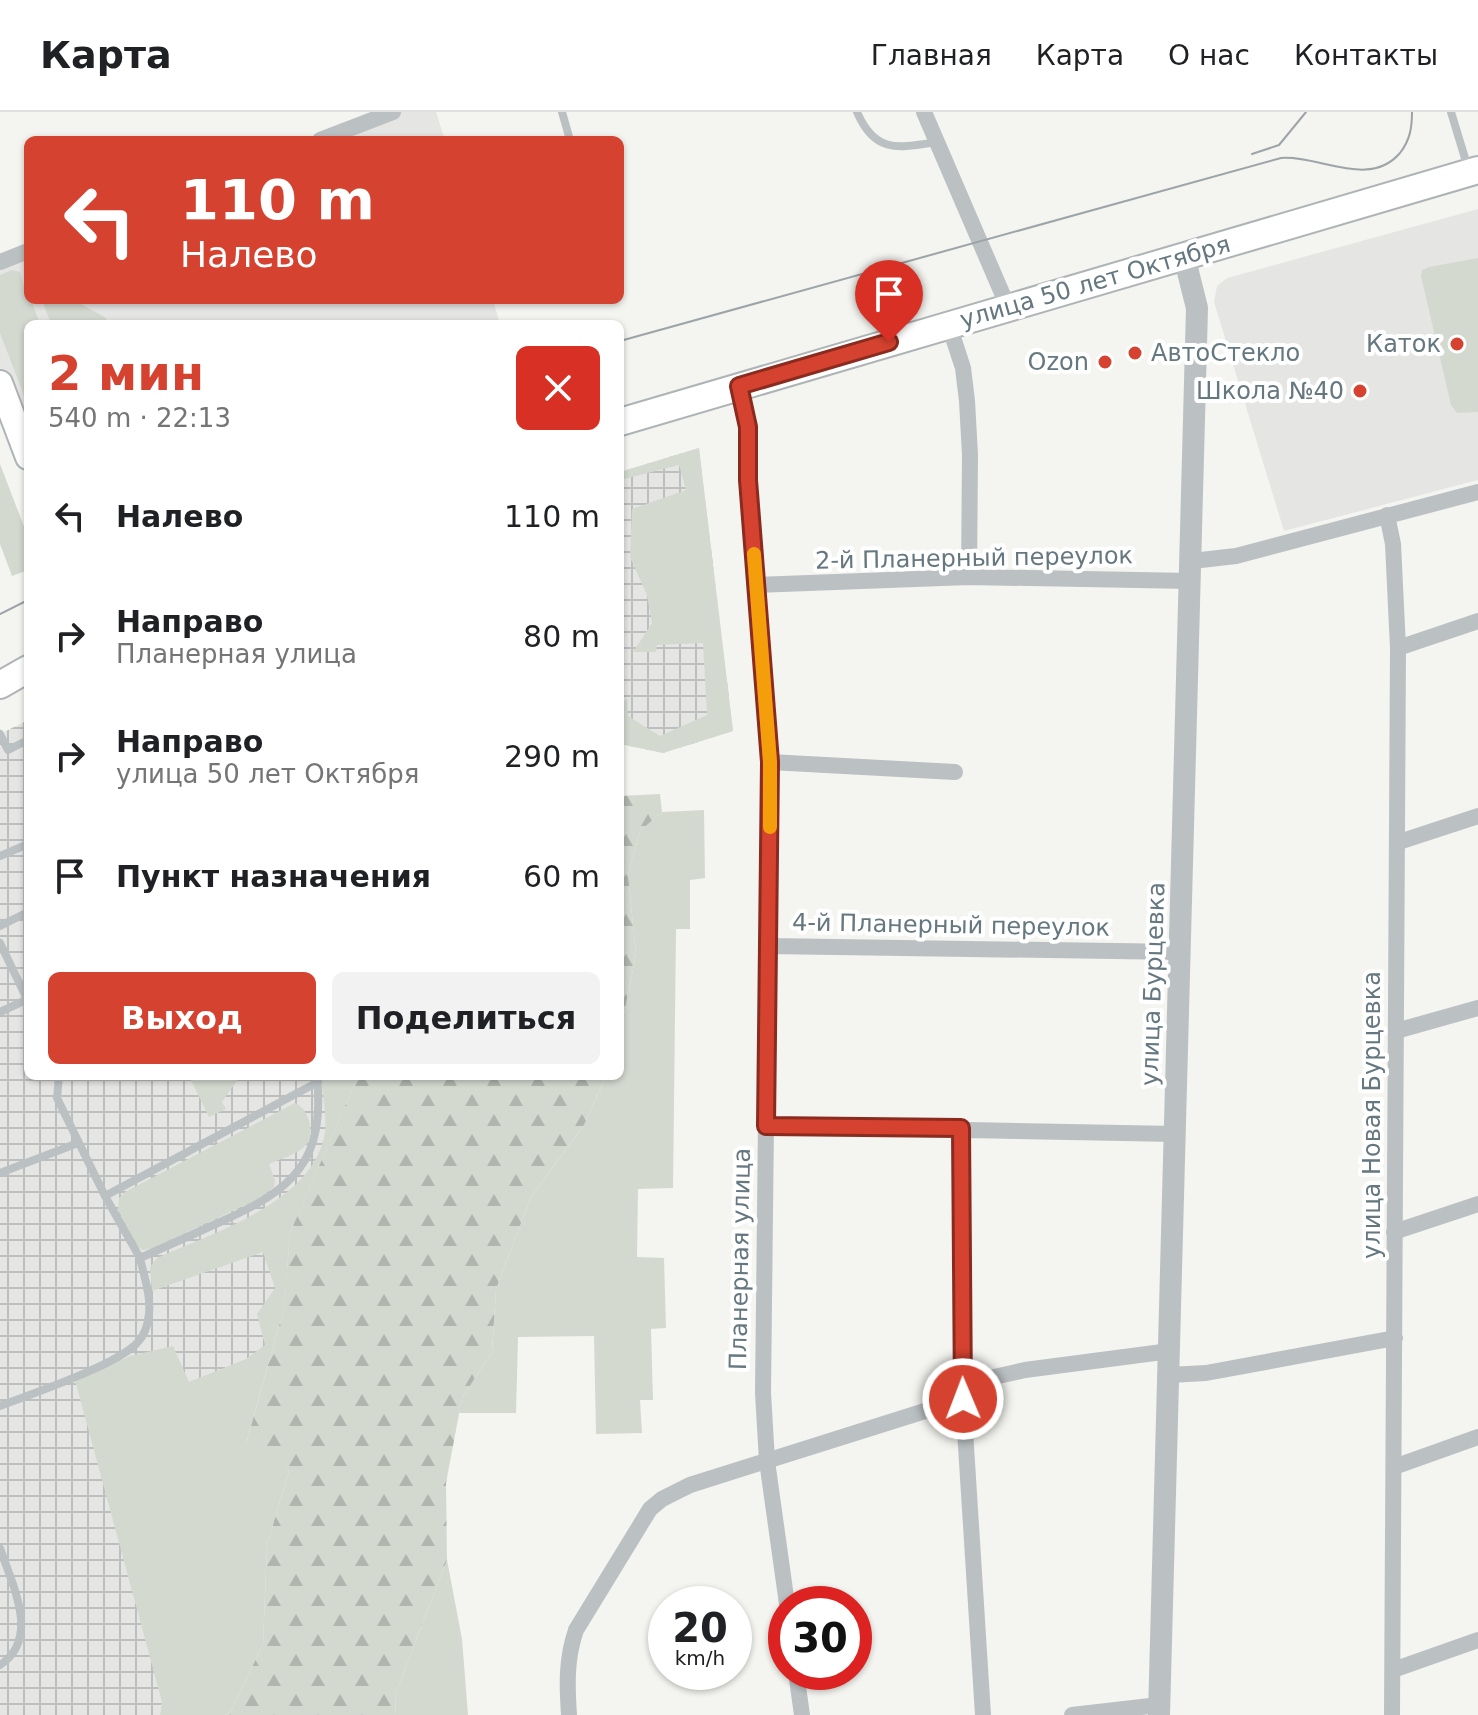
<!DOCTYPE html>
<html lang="ru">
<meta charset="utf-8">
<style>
body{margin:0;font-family:"DejaVu Sans",sans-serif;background:#f2f2f2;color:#202124;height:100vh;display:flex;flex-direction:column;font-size:30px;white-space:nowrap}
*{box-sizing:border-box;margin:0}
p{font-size:26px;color:#757577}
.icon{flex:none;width:44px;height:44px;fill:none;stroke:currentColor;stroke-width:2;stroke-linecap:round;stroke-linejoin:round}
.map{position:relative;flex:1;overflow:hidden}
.details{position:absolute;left:24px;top:208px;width:600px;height:760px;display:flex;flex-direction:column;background:#fff;border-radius:12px;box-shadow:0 2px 6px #0004}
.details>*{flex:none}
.hud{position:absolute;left:24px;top:24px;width:600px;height:168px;border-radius:12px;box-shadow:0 2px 6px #0004;background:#d5422f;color:#fff;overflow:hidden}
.speed{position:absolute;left:648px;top:1474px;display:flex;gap:16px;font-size:40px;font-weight:700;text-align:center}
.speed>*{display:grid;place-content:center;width:104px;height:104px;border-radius:50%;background:#fff;box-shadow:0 2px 6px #0004;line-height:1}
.speed small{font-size:20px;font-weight:400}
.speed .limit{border:12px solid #d22;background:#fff;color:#111}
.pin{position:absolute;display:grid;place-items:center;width:68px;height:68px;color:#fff;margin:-82px -34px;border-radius:50% 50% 50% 0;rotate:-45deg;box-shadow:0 0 8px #0007}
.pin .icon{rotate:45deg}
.me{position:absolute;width:88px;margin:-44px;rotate:359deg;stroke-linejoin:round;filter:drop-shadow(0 0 6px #0008)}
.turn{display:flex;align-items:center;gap:28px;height:168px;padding:0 24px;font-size:36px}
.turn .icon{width:104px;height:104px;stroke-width:2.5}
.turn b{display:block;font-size:56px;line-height:68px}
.round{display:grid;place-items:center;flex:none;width:84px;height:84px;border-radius:12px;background:#f2f2f2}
.summary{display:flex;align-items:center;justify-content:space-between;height:136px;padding:0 24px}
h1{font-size:48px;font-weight:600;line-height:60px;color:#d5422f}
.button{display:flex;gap:16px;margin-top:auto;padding:16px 24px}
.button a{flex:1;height:92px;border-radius:12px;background:#d5422f;color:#fff;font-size:32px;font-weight:600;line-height:92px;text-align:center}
.button a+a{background:#f2f2f2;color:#202124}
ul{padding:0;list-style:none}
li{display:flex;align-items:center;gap:24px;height:120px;padding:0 24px}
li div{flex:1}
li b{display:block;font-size:30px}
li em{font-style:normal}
header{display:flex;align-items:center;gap:48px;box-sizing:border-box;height:112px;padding:0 40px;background:#fff;border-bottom:2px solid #e0e0e0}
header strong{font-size:38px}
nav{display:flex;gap:44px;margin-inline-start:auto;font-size:28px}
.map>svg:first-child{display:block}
</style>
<header>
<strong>Карта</strong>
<nav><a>Главная</a><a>Карта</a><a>О нас</a><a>Контакты</a></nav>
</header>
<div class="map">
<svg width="1478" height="1603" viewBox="0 0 1478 1603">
<defs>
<pattern id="industrial-grid" width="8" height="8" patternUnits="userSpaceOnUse" patternTransform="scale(2)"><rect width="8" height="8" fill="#e5e5e4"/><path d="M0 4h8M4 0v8" fill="none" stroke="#bdbebe"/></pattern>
<pattern id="forest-firs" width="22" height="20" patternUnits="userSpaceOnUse" patternTransform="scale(2)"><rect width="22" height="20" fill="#d4d9d0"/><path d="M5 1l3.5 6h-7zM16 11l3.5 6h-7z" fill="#b0b5ae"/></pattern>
</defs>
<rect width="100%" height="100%" fill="#f4f4f0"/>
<path fill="#e5e5e4" d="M399,0H436L445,28H323Z
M1478,97V368L1284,419L1214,190L1217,174L1227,166Z
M28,137V188H493L500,212H28V343L0,272V147Z"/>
<path fill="url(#industrial-grid)" d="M699,336L733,619L663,641L620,632V360Z
M28,608V964H358L290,1121L284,1196L162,1590L160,1603H0V622Z"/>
<path fill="#d4d9d0" d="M1478,146V300L1457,301L1451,293L1421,164L1422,158L1429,155Z
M12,158L20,160L28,188H31L40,212H28V294L0,221V163Z
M42,188H74L106,206L108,212H51Z
M699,336L733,619L663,641L620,632V592L627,587L628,604L660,624L707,603L703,531L657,533L656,540H633L652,511L647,483L630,445L632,397L686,378L679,353L620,368V360Z
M0,352L28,425V458L12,464L0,432Z
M704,698L705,766L690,768V817H676L673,1076L638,1077L637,1145L664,1146L666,1216L651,1217L653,1288H640L642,1321L596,1322L594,1224L518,1225L516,1301H459L462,1286L492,1240L496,1177L531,1085L584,1013L606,964H620V922L636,842L628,763L640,719L662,700Z
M189,964H240L222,990L226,997L209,1005Z
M321,964H358L290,1121L284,1196L246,1332L279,1346L289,1359L267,1433L263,1532L231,1599L225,1603H160L162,1590L75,1268L130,1244L173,1234L189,1270L246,1247L265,1233L257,1202L275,1176L263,1140L152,1179L150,1155L157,1146C212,1121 315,1090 325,1020C327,1002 322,982 321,964Z
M295,991C310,997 316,1024 304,1035C296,1043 280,1047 269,1052L275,1068L274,1075L258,1087L153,1136L143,1138L138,1135L118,1098L119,1086L125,1080Z
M447,1448L462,1527L468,1603H396L395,1583Z"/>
<path fill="url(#forest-firs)" d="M660,682L662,700L640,719L628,763L636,842L620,922V684Z
M358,964H606L584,1013L531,1085L496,1177L492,1240L462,1286L446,1371L447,1448L395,1583L396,1603H225L231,1599L263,1532L267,1433L289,1359L278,1346L262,1356L246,1332L284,1196L290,1121Z"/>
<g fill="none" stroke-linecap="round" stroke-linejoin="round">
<defs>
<path id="secondary" d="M0,271L28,345"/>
<path id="primary" d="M620,310L1478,58
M0,573L28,557"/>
</defs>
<use href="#secondary" stroke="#adb4b7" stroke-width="28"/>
<use href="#primary" stroke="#aeb4b6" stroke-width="30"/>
<path stroke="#bbc0c2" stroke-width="8" d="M562,0L570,28
M857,0C875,42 898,36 937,30
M1451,0L1468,56
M0,622L8,638L28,628
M0,744L28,732
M0,814L28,800
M0,831L27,887
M0,900L28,887
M59,964L57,986L105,1084
M0,1061L78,1031
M140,1146L105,1084L318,970
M0,1294C31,1282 117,1253 137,1231C144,1224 148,1212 149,1202C151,1184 144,1164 140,1146C167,1134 194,1122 220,1110C294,1077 325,1050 317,964
M0,1436C12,1473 41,1526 0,1553"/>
<path stroke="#bbc0c2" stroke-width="16" d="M924,0L1008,195
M320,28L393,0
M0,150L28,139
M949,213L963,256L967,289L970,343L969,465
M739,274L748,315V368L770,650L763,1281L767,1349L787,1492
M1387,403L1393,432L1398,536L1392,1603
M1192,449L1236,444L1478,380
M757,473L969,465L1191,469
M1398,536L1478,509
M770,650L955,660
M1399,730L1478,704
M769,834L1180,840
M1396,919L1478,896
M766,1014L1175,1022
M961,1016L963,1287L983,1603
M1394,1120L1478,1092
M1169,1263L1206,1261L1395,1226
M963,1272L1025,1258L1170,1239
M1394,1355L1478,1325
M1393,1558L1478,1528
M796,1560L802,1603
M569,1603C567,1573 566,1547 576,1518L650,1397L662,1387L690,1373L963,1287
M1072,1603L1159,1593"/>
<path stroke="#bbc0c2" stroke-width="22" d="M1159,1603L1197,196L1184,144"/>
<use href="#secondary" stroke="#fff" stroke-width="24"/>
<use href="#primary" stroke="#fff" stroke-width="26"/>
<path stroke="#9da4a8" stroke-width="2" d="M1252,42L1279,33L1306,0
M620,229L1281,46C1320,43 1369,77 1400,41C1410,28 1412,16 1412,0
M0,502L28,488"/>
</g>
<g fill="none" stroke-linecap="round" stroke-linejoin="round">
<defs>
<path id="route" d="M889,230L739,274L748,315V368L770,650L766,1014L961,1016L963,1287"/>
</defs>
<use href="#route" stroke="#8a2b1f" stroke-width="20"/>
<use href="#route" stroke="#d5422f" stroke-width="14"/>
<path stroke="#f59e0b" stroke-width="14" d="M754,442L770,650V715"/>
</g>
<g fill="#d5422f" stroke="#fff" stroke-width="3">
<circle cx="1457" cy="232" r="8"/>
<circle cx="1135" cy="241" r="8"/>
<circle cx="1105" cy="250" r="8"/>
<circle cx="1360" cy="279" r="8"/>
</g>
<g text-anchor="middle" stroke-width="8" stroke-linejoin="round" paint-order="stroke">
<g font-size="24" fill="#65777f" stroke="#fff">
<text transform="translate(1095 170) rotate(-16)" y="8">улица 50 лет Октября</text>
<text transform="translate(974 446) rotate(-1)" y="8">2-й Планерный переулок</text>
<text transform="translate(951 813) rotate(1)" y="8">4-й Планерный переулок</text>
<text transform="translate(1153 872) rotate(-88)" y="8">улица Бурцевка</text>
<text transform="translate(1372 1003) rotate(-90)" y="8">улица Новая Бурцевка</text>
<text transform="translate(740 1147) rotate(-89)" y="8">Планерная улица</text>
</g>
<g font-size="24" fill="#65777f" stroke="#fff" text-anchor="end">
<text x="1441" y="240">Каток</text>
<text x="1151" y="249" text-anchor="start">АвтоСтекло</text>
<text x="1089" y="258">Ozon</text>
<text x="1344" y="287">Школа №40</text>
</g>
</g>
</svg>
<div class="speed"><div>20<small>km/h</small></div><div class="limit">30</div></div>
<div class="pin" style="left:889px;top:230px;background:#d93025"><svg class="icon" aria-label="arrive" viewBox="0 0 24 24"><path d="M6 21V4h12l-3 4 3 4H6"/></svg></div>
<svg class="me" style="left:963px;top:1287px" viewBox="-20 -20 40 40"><circle r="17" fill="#d5422f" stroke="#fff" stroke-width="3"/><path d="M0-11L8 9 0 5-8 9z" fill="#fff"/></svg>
<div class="hud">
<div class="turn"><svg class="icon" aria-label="left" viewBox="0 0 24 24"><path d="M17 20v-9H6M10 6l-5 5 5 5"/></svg><div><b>110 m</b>Налево</div></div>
</div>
<section class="details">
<div class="summary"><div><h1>2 мин</h1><p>540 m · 22:13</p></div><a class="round" style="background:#d93025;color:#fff"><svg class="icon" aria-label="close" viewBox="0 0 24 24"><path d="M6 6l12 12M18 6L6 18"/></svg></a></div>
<ul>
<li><svg class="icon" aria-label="left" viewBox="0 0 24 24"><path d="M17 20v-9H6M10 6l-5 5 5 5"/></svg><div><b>Налево</b></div><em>110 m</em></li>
<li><svg class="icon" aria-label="right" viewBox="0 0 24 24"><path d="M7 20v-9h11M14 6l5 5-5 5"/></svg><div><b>Направо</b><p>Планерная улица</p></div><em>80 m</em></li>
<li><svg class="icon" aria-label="right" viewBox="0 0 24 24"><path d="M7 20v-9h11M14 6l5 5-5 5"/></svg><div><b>Направо</b><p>улица 50 лет Октября</p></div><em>290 m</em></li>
<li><svg class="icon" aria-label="arrive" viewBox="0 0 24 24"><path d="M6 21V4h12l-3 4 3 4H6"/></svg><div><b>Пункт назначения</b></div><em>60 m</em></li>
</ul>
<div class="button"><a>Выход</a><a>Поделиться</a></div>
</section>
</div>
